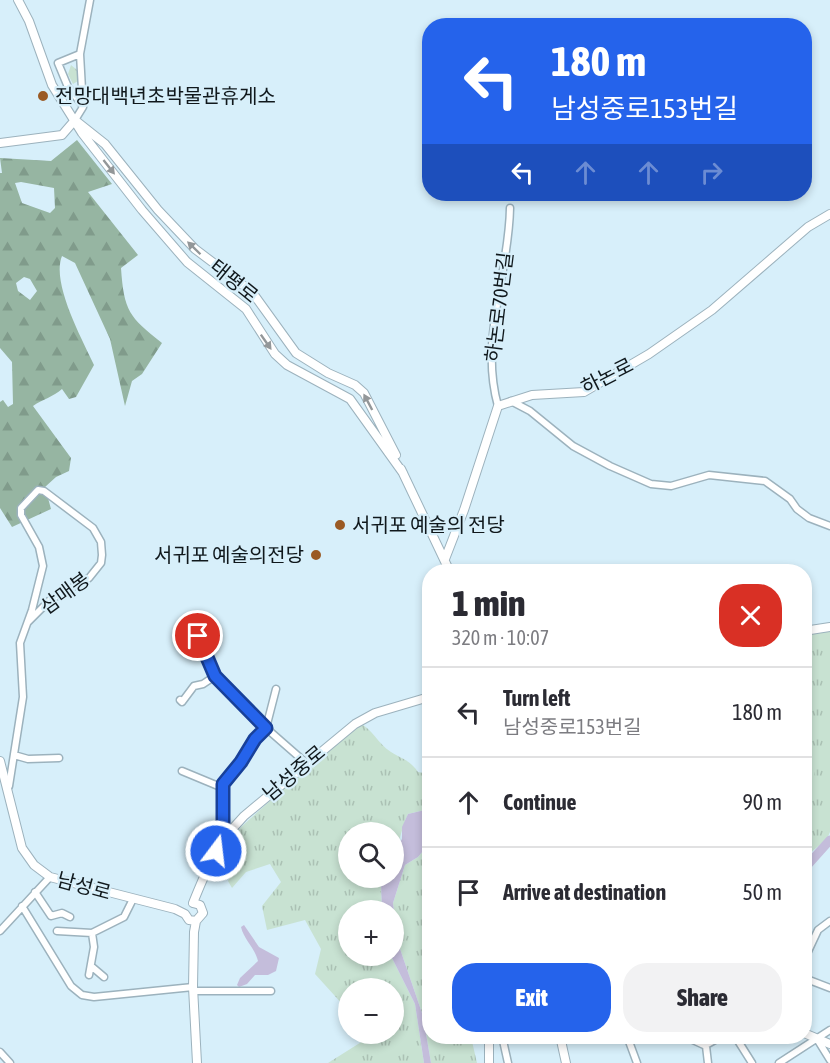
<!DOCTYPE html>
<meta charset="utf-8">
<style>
body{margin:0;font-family:"Asap Condensed","Noto Sans KR",sans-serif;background:#f2f2f3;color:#2b2b33;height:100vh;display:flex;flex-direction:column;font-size:22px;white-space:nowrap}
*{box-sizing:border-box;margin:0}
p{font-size:20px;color:#7c7c81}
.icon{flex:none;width:33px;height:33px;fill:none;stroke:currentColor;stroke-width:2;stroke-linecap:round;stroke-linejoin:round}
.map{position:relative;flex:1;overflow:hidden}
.details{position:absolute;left:422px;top:564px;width:390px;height:480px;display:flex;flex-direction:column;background:#fff;border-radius:24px;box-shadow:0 3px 9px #0003}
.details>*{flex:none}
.top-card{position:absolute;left:422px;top:18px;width:390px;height:183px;border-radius:24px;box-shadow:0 3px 9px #0003;background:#2563eb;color:#fff;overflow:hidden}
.buttons{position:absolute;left:338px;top:822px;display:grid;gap:12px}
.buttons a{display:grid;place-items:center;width:66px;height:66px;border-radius:50%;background:#fff;box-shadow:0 3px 9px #0003;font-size:30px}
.pin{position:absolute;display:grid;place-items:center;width:51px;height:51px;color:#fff;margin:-26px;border:3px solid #fff;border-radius:50%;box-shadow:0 2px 6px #0007}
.me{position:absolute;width:66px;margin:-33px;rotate:15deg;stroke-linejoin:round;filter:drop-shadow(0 0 4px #0008)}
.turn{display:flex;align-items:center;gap:21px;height:126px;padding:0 30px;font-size:27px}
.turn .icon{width:78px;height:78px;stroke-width:2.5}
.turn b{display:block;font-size:42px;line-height:51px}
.lanes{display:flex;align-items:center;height:57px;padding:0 30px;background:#0003;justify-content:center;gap:30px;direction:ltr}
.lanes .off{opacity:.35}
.round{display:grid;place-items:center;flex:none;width:63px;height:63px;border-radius:24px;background:#f2f2f3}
.summary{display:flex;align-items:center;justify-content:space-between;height:102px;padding:0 30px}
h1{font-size:36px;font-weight:800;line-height:45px}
.primary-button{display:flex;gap:12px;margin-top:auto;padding:12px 30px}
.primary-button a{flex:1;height:69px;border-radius:24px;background:#2563eb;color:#fff;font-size:24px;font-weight:800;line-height:69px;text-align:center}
.primary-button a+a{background:#f2f2f3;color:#2b2b33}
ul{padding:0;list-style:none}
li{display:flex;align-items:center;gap:18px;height:90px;padding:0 30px;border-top:2px solid #e1e1e2}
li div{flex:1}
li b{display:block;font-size:22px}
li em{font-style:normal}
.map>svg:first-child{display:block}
</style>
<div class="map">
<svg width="830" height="1063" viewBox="0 0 830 1063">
<defs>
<pattern id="forest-firs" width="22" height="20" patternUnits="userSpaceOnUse" patternTransform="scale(1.5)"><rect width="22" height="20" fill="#96b5a2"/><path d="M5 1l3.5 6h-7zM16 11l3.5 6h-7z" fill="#809b8b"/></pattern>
<pattern id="park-tufts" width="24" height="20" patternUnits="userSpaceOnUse" patternTransform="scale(1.5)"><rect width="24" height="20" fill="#c8e2d2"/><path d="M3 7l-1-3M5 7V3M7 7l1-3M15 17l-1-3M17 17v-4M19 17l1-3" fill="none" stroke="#abc1b4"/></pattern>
</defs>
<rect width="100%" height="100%" fill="#d7effa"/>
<path fill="url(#forest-firs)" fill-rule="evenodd" d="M77,140L112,184L88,192L138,255L121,268C124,311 129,317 162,343L142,374L132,381L125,406L110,339L75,263L62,256C51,283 82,339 94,365L76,397L69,399L62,389C53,397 43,399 33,406L71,458L69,471L56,477L45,487L51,509L12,527L0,508V402L3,400L8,407L13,404L12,362L0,348V173H2L0,158L51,161ZM21,182L54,188L55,208L50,213L22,203L15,183ZM24,277L30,279L37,291L30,300L18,291L16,283Z"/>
<path fill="url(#park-tufts)" d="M71,65L77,70L78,81L73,84L68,74Z
M830,630V832L827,839L804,858V634Z
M358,722C373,729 377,743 391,752C402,759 410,760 418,772L429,774V809L408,814C401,828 401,841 393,854V832H348V878H384L381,884L382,910H348V956H391L415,1004L424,1063H328L374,1034H393V988H348V1006H344L315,974L321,949L305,920L267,930L262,906L281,882L270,864L246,872L232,888L228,881L243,852L228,847L241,827Z
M429,844V1036L471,1037L477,1063H431L423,1016L397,940L393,903L405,865L418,857Z"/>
<path fill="#c8e2d2" d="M814,768L815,781L804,783V769Z"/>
<path fill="#c4bddb" d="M429,809V844L418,857L405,865L393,903L397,940L423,1016L431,1063H424L415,1004L391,956L393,910H382L381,884L384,878H393V854L402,839V827L408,814Z
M244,925L259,947L279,958L276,971L268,975H255L247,984L239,987L237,985L240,978L258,961C255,948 244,940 241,927Z"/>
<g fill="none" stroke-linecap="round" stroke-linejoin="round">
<path stroke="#c4bddb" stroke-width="9" d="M804,869L830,840"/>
<defs>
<path id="minor" d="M80,54L58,63L68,87L83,106
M75,120L83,107L80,54L90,0
M511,401L530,411L573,446L610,466L651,484L671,486L709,475L765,481L790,499L797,509L809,518L830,526
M498,406C479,339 509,275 510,208
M198,636L215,676L266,728L306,763
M180,700L182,702L194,686L203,684L215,676
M14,755L28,759L59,758
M182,771L223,788
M7,786H9L23,697L20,643L32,610L43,566L39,547L21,515V508L38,490L44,491L93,528L101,542L102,555L101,563L89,578L50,600L28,622
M223,839V784L241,762L255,739L266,728L276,689
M35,892L51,916L62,913L70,917
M22,906L71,986L82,995L94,997L193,987
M0,931L50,877
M57,931L92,933L124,917L133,899
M804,960L818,930L830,921
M91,966L104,977
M89,975L94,947L92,933
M804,978L830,988
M193,991H271
M502,1036L508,1063
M627,1036L637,1063
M684,1036L706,1046
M735,1036L752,1063
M817,1039L830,1060
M706,1045L722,1036
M0,1052L10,1063
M708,1063L706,1046L710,1036
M779,1063L830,1030"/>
<path id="tertiary" d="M18,0L29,21L52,85L82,133L142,210L187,262L246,309L275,354L287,365L350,399L403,473
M76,121L105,144L158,210L195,249L252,292L296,353L328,373L355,385L364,393L396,455
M0,143L62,135L75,120
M401,469L450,572
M445,559L464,510L498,406L532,395L584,392L649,354L712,310L808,227L830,214
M804,631L830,627
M0,761L22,848L34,865L50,877L175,909L185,914L189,920L196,921
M193,903C207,868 217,844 244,816L355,724L375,713L429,697
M193,903L200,905L203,913L196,921L194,932L193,987L197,1063
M804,1033L830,1044
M560,1036L566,1063
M489,1063V1036"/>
</defs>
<use href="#minor" stroke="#9cb2bd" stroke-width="9"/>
<use href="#tertiary" stroke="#9cb2bd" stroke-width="10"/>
<use href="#minor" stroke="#fff" stroke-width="6"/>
<use href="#tertiary" stroke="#fff" stroke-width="8"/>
</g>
<defs><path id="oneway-solid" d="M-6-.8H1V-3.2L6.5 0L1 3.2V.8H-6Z" transform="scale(1.5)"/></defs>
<g fill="#939799">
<use href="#oneway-solid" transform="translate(109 167) rotate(52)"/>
<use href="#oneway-solid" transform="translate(194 248) rotate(-136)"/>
<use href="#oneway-solid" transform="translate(266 342) rotate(55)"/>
<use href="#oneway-solid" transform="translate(368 402) rotate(-118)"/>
</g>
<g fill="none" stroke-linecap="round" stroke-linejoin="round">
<defs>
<path id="route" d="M198,636L215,676L266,728L255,739L241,762L223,784V839L216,851"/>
</defs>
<use href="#route" stroke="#184099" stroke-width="15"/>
<use href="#route" stroke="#2563eb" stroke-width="10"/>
</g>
<g fill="#9a5a24" stroke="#d7effa" stroke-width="2">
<circle cx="43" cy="96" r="6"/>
<circle cx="340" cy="525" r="6"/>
<circle cx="316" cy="555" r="6"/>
</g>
<g text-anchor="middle" stroke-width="4.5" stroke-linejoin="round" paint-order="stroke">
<g font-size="20" fill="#10181c" stroke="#d7effa" text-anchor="start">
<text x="55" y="103">전망대백년초박물관휴게소</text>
<text x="352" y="532">서귀포 예술의 전당</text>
<text x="304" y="562" text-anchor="end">서귀포 예술의전당</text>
</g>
<g font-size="20" fill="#10181c" stroke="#d7effa">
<text transform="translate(234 281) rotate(39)" y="7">태평로</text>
<text transform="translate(499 307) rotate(-83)" y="7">하논로70번길</text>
<text transform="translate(607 376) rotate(-27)" y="7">하논로</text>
<text transform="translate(65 593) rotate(-36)" y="7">삼매봉</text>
<text transform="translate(294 773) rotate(-40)" y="7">남성중로</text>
<text transform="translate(84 886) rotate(15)" y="7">남성로</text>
</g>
</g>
</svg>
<div class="buttons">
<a><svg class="icon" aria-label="search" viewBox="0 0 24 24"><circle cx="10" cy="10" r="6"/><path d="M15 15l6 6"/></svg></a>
<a>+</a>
<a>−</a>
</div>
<div class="pin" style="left:198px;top:636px;background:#d93025"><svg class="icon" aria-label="arrive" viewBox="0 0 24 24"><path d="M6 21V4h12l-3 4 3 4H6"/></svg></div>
<svg class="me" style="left:216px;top:851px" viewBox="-20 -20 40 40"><circle r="17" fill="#2563eb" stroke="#fff" stroke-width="3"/><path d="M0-11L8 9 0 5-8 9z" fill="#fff"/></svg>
<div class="top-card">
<div class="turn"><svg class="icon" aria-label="left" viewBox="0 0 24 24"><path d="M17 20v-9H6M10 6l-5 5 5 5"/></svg><div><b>180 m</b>남성중로153번길</div></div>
<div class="lanes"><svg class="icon" aria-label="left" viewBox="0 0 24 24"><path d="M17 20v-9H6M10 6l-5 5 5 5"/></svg><svg class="icon off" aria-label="ahead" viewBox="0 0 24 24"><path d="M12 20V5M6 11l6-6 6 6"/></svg><svg class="icon off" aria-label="ahead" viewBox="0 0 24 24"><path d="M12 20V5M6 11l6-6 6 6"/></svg><svg class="icon off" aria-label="right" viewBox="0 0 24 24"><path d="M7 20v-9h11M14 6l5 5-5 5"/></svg></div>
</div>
<section class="details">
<div class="summary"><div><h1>1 min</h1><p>320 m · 10:07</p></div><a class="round" style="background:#d93025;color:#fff"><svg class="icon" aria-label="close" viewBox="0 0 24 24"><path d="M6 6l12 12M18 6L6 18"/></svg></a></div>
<ul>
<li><svg class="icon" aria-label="left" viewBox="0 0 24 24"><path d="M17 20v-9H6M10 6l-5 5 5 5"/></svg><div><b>Turn left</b><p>남성중로153번길</p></div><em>180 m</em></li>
<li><svg class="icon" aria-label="ahead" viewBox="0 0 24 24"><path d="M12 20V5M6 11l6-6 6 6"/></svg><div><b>Continue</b></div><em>90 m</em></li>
<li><svg class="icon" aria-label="arrive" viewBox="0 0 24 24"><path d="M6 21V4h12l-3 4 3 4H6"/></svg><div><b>Arrive at destination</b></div><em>50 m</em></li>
</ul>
<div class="primary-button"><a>Exit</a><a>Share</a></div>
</section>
</div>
